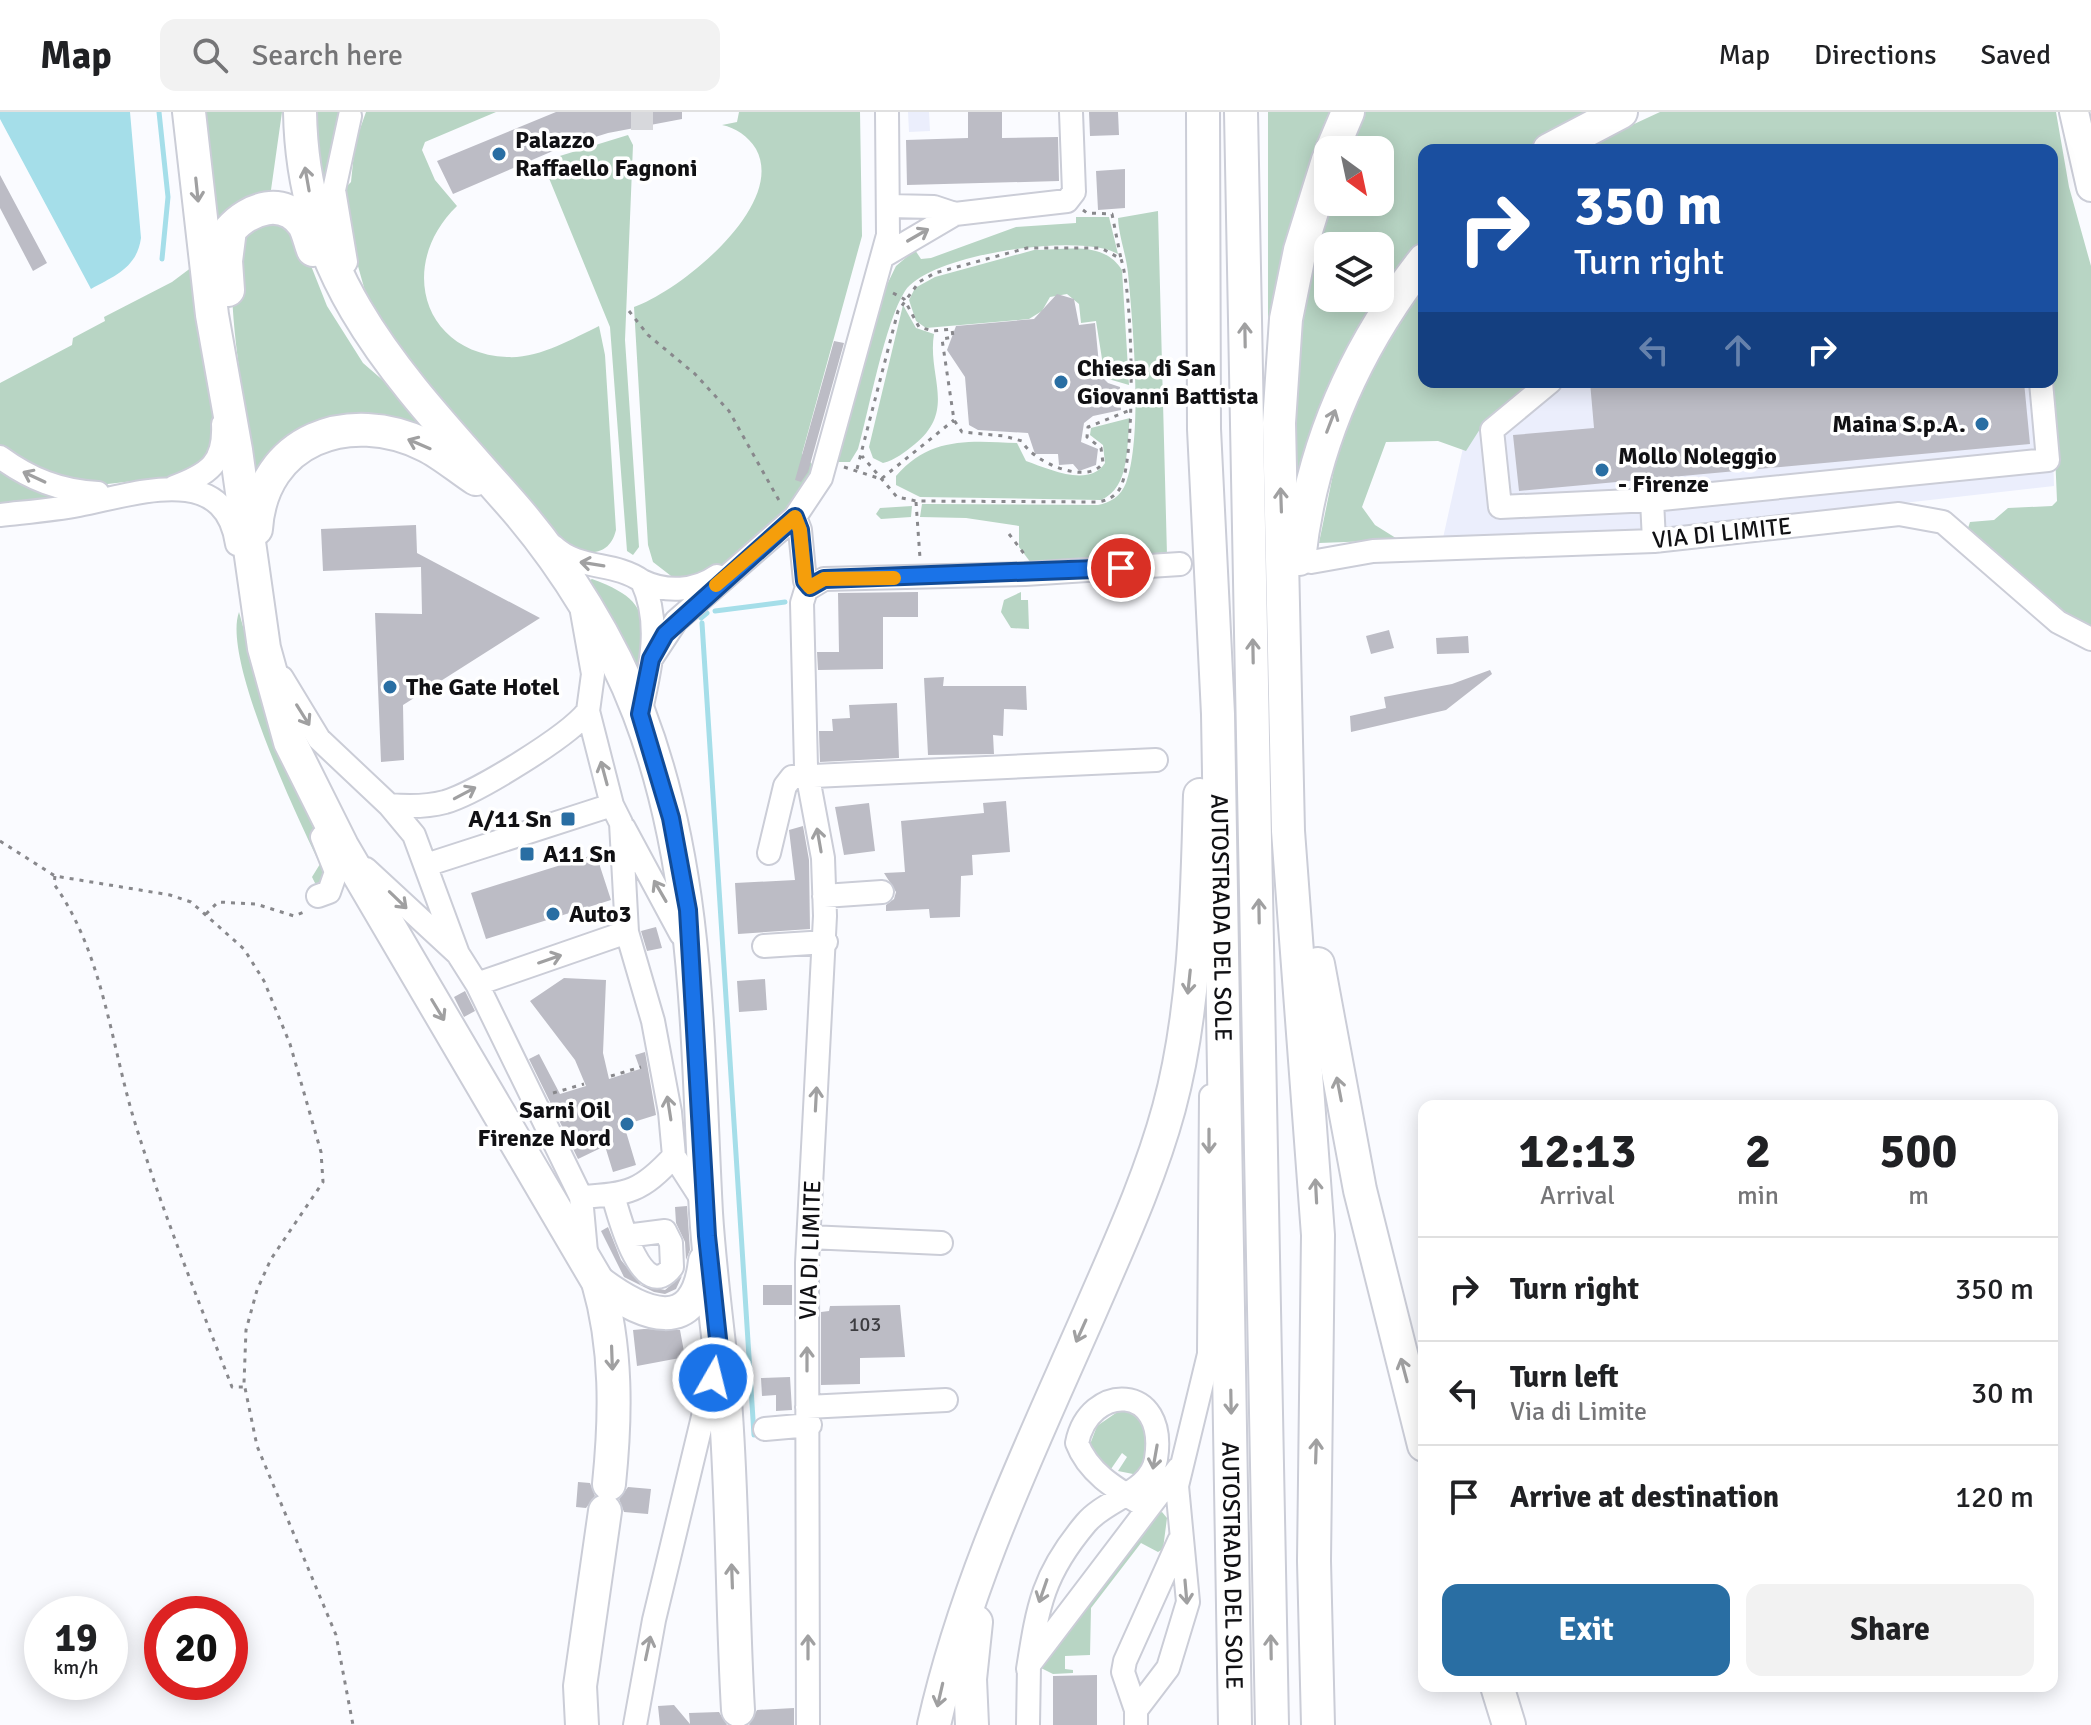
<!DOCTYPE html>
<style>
body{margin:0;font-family:Signika,sans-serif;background:#f2f2f2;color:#202124;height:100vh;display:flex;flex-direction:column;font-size:30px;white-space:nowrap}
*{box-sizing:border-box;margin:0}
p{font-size:26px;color:#757577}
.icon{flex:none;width:44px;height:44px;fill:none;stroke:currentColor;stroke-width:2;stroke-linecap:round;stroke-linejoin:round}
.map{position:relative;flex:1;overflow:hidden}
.details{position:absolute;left:1418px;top:988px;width:640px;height:592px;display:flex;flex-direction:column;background:#fff;border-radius:16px;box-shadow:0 4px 20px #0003}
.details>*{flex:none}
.top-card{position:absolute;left:1418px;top:32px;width:640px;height:244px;border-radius:16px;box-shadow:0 4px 20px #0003;background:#1a4fa0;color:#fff;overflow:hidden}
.needle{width:52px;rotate:147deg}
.tools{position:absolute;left:1314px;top:24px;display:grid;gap:16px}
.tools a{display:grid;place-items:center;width:80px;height:80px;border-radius:16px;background:#fff;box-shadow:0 4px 20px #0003;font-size:40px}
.speed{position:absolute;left:24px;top:1484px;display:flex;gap:16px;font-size:40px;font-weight:700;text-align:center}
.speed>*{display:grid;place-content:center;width:104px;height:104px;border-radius:50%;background:#fff;box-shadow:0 4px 20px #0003;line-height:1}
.speed small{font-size:20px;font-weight:400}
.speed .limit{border:12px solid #d22;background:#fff;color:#111}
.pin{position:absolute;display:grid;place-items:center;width:68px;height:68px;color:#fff;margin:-34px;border:4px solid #fff;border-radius:50%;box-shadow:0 2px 8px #0007}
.me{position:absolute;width:88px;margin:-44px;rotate:8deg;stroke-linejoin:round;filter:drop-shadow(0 0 6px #0008)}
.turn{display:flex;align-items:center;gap:28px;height:168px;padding:0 24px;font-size:36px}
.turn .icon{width:104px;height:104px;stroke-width:2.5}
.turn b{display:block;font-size:56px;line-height:68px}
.lanes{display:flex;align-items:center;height:76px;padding:0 24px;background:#0003;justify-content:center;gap:40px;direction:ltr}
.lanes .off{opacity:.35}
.eta{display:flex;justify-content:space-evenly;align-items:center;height:136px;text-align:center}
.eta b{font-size:48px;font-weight:800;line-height:56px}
.button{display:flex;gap:16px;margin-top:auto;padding:16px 24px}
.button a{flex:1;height:92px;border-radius:16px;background:#296ea3;color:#fff;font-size:32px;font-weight:800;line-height:92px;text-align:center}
.button a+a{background:#f2f2f2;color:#202124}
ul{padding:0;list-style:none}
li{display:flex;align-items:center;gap:24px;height:104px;padding:0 24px;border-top:2px solid #e0e0e0}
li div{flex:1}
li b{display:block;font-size:30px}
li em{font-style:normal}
header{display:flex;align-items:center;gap:48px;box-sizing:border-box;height:112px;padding:0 40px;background:#fff;border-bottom:2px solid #e0e0e0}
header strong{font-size:38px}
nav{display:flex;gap:44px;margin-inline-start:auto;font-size:28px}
.search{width:560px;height:72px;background:#f2f2f2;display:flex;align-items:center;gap:20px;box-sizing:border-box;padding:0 28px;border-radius:16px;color:#757577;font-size:30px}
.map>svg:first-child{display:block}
</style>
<header>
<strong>Map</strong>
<div class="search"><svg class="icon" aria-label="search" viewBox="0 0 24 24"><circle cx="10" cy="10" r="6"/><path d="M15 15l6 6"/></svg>Search here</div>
<nav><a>Map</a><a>Directions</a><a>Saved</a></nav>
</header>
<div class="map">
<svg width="2091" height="1613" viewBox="0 0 2091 1613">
<rect width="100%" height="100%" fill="#fafbff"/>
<path fill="#ebeefc" d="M908,0H929L930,19L909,20Z
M1535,270H2051L2054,374L1691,415L1443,426L1465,327Z"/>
<path fill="#b8d5c4" d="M200,0H282L270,85L217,112Z
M310,0H340L327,88Z
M366,0H496L425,30L422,38L435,68L457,94C397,152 422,241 507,245C538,247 572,227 599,214L605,243L616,418C609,446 587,442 566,436L384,221L365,179L338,83L351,70L355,31Z
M739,0H860L862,124L802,342L815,355C799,400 752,429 717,458L707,465L675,467L653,450L648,433L634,195C680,179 787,93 756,37C748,24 736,16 722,13L737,10Z
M1268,0H1342L1275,252L1268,203Z
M1356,0H1590L1527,38H1424V130L1380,185V134H1328V186H1379L1334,262L1294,377L1291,281L1303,180L1328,90H1380V38H1342Z
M1660,0H2056L2069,75L2091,154V517L2069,507L1967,419L1970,410L1994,408L2008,396L2052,394L2057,389L2052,270V38H1578Z
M628,23L633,33L625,228L639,435L633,443L627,439L610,215L544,54L550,47Z
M1158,99L1167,443L1031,451L1019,435V414L966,406L920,405L922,392L1098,393C1110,391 1121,384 1126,371C1143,324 1133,213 1128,161C1126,142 1119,125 1118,106Z
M1076,105H1109L1118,142C1081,120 929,142 905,179C885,210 869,298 858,337L850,350H836L882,183L896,154L915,138L921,147L931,146L1016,115L1076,111Z
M275,106L300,126L327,194L363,251L423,303L453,337L395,314L255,360C247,302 220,173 238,122Z
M1034,138C1066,138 1103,128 1122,158L1129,273L1105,266L1096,209L1081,211L1079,192L1067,182L1050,185L1042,199L1029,207L926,216L916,209L909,188L915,176L935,165Z
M196,152L217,320L205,347L177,364L99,373L59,368L0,336V271L72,233L73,226L105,209L104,205L172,170Z
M1424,173V270H1535L1480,317L1466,339L1438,329L1386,330L1362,395L1375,413L1399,428L1319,431L1341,323L1384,230Z
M903,193L916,216L934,222C927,264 957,298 915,332C905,340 895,348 883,351L873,346L869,335Z
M1130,306C1126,333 1131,375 1101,388L920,385L896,373V364C930,324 971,329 1017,331L1026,349C1049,357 1089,376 1105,351L1103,333L1090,323L1091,316Z
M0,353L59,386L0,394Z
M912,394L911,405L881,407L876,402L880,396Z
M592,467C652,489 644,506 639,564L586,470Z
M1021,480V488H1028L1029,517L1011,516L1001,500L1004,488Z
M239,500L275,631L326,744L322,772L315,771L312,765L320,752C297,705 222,546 239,500Z
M1126,1294L1145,1302V1353L1138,1363L1118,1359L1127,1345L1122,1341L1111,1357L1095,1346L1089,1335L1097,1314Z
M1162,1400L1167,1406L1163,1437L1158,1440L1141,1431L1091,1496L1090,1543L1065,1544V1557L1073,1558V1561L1053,1562L1039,1555L1156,1402Z"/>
<path fill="#a5dee9" d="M0,0H130L141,126C137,156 114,164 91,177L0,7Z"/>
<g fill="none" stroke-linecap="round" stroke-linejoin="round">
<path stroke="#a5dee9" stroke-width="5" d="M159,0L168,85L162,147
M715,499L785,490
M701,506L707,501
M702,511L754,1323"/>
</g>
<path fill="#bcbcc5" d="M556,0H682V7L608,21L560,36L453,82L437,49Z
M968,0H1002V26L1058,25L1059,69L907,73L906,28L968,26Z
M1089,0H1118L1119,23L1090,24Z
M1125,57V96L1098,98L1096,59Z
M0,63L47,151L33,159L0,96Z
M1057,182L1074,187L1079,213L1095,211L1100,263L1108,271L1120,275L1121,298L1093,304L1084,311L1081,330L1098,337L1096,353L1079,359L1073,352L1059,353L1058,342H1035L1028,321L978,318L969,313L965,265L947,238L956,214L1034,207Z
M834,229L844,231L808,360L801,370L795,368Z
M1590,270H2024L2030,332L1519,379L1513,323L1594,316Z
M416,413L417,441L540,506L403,593L404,648L381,650L375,501L422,502L421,455L323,459L321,417Z
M918,480V505H883V557L818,558L817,540H839L838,481Z
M1389,518L1394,536L1371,542L1366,524Z
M1468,524L1469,541L1437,542L1436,526Z
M1490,558L1492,562L1446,598L1351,620L1350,604L1386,596L1384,585L1452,572Z
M944,565L943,574H1026L1027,598L1004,597L1003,624L993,623L994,642L928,643L924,566Z
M897,591L899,646L820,650L819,619H833L832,607L850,606L849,593Z
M1006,689L1010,740L972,743L973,763L961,764L960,805L930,806L929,797L886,799V793L894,787L896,780L884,761L905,760L901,709L984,701L983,691Z
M869,691L875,739L844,743L835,695Z
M803,714L809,748L810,817L738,822L735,771L795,768L789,718Z
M596,742L611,788L486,827L471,781Z
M656,815L662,836L647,839L641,819Z
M564,866L606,868L603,941L609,967L640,957L635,943L645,940L656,1003L624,1013L636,1053L613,1060L605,1034L578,1047L529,947L539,942L560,982L586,974L575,948L530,889Z
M765,867L767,898L739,900L737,869Z
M465,879L475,899L464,905L454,885Z
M687,1094L690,1138L686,1148L685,1130L676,1111L675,1095Z
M608,1115L621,1148L641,1173L665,1178L682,1164L676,1177L665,1182L654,1180L624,1165L601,1119Z
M763,1173H792V1193H763Z
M900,1193L905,1245L860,1246V1272L821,1273V1200L829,1199L830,1194Z
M644,1217L680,1218L685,1245L637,1254L633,1218Z
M790,1265L792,1298L776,1299V1283L762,1284L761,1266Z
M578,1370L590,1371L595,1384L586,1396L576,1395Z
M628,1375L651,1377L648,1402L624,1400L619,1387Z
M1097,1563V1613H1053V1564Z
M674,1593L690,1612L689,1601L719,1600L727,1613H660L658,1594Z
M794,1596V1613H749L757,1598Z"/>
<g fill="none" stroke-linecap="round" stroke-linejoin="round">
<path stroke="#d7d8dc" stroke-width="22" stroke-dasharray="22 11" stroke-linecap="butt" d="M642,18V0"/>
<defs>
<path id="minor" d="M889,94L934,95L955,102L1067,89L1074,80L1071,0
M882,145L955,102
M346,150L334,78L350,4
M1550,270L1492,318L1500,395L1652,388L2048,348L2041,270
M0,345C30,367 60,379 98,381
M174,375C209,362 225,351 223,312
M1652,388L1654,429
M0,403C26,400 53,398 79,393C136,382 225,349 237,432
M795,405L800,418L805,469L810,475
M553,434C579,459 614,449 642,469C662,512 650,558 640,602
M1311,450L1373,439L1654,429L1899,402L1943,410L2058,510L2091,527
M642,469C666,481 696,479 717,464
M582,500L593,562L588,599L612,693L621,711L627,820L653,909L670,1000L674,1044L703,1089
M651,547L676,509L795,405L821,366L888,123L887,0
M282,566L319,627L389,693L414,723L458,842
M389,693C409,695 426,695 445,690C476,681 569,624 588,599
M624,716L681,822
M769,741L785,674L792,665L1156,648
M426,753L612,693
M366,757L458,842L477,872L581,1085L586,1140
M318,784L329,780L336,760L322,725
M824,784L882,780
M764,834L826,830
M477,872L627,820
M613,1083C618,1101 642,1195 672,1155L671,1131L665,1119L626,1124
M581,1085C629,1082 641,1080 674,1044
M809,1125L941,1131
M807,1295L946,1288
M765,1317L810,1313
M1028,1557C1038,1493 1043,1462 1086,1411C1106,1387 1151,1380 1156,1347C1168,1270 1089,1271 1077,1331C1089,1363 1120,1379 1148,1396
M1136,1598L1123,1560L1125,1549L1179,1429
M635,1613L654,1508L714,1259
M808,1613L807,1151L825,804L823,746L806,655L802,491L806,478L824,467L1025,462L1180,452
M1028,1613L1029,1553L1178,1357
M1136,1613V1598L1168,1556L1188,1490L1177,1374L1209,1242L1211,984"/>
<path id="major" d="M2074,0L2091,75"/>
<g id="highway">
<path d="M189,0L212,203L236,338L264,536L290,630L342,734L598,1170C617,1235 616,1304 609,1372"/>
<path d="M300,0C303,176 408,273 515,396C565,454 612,530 639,601C700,760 697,934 706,1101C710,1164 719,1226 725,1289C733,1391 732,1495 738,1598"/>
<path id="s1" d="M1203,0L1204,317L1218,602L1235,1613"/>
<path d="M1241,0L1272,1613"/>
<path d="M1332,38L1348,0"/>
<path d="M1549,38L1621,0"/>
<path d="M228,178L226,149L230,118C249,96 284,84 304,113C308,120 310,131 313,138"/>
<path d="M256,417C262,327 349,296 425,333C442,341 459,356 476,367"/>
<path d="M1299,447C1311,336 1355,236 1424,148"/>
<path d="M1318,852L1360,1078L1424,1333"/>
<path d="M598,1170C642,1203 696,1227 705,1149"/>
<path d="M1497,1574L1509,1613"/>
<path d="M582,1613L580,1574L605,1399"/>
<path d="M934,1613C966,1469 1031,1335 1090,1200C1119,1133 1150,1066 1169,996C1196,896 1197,786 1200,683"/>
<path d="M972,1613L970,1567L976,1510"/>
<path d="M1318,1613L1314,1449L1318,1123L1288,719L1279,311L1286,207L1300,138L1328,48"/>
</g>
</defs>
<use href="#minor" stroke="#cbcdd7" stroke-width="26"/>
<use href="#major" stroke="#cbcdd7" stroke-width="32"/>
<use href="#highway" stroke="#cbcdd7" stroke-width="36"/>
<path stroke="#88888c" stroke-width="3" stroke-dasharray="4 6" stroke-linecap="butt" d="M1083,98L1087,101L1112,102L1121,147
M893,181L904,187L919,215L933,219L952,217L953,225L942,227L954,308L962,320L1004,324L1022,329C1032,350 1088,374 1103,351L1101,336L1087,325L1088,315L1133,297
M629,199L648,223L695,262L729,299L781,392
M844,355L881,367L954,308
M857,357L898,199L919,170L935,161L1027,136H1101L1121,147C1133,180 1136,343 1121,374C1117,384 1107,389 1097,390L916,389L897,385L862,344
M916,390L920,446
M1009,422L1025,443
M0,729L55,764L170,783L191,790L244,837L264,869L290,932L321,1040L323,1070L271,1147L257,1178L246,1218L244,1271L257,1334L336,1523L353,1613
M55,764L54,772C101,838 110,924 132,1001C160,1094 197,1185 232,1275H245
M206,802L218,790L256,792L294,804L304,800
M611,964L641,955
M553,981L584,972"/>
<use href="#minor" stroke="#fff" stroke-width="22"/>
<use href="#major" stroke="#fff" stroke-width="28"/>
<use href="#highway" stroke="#fff" stroke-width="32"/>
</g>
<defs><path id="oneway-shaft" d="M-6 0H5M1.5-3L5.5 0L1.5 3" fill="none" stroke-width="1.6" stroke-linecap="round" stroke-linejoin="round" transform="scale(2)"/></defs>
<g stroke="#a0a0a1">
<use href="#oneway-shaft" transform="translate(307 67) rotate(-100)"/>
<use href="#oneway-shaft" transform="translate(197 78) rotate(84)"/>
<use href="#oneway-shaft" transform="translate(918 123) rotate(-30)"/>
<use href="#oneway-shaft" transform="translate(1245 223) rotate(-91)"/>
<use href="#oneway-shaft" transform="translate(1331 309) rotate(-69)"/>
<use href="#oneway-shaft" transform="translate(419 332) rotate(-157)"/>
<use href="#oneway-shaft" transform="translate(34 365) rotate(-155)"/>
<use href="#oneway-shaft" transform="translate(1281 388) rotate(-92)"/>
<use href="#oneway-shaft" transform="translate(592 452) rotate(-171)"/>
<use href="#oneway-shaft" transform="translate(1253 539) rotate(-91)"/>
<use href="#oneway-shaft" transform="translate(303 603) rotate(58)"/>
<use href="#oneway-shaft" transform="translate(604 661) rotate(-105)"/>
<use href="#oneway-shaft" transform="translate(465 681) rotate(-28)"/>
<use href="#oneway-shaft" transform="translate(819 728) rotate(-100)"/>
<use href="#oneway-shaft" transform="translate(660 779) rotate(-120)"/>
<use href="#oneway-shaft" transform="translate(398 788) rotate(44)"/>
<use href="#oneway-shaft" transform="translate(1259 799) rotate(-91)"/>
<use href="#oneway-shaft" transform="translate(550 847) rotate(-19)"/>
<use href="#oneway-shaft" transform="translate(1189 870) rotate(96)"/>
<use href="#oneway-shaft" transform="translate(438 898) rotate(59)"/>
<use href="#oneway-shaft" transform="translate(1339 977) rotate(-101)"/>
<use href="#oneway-shaft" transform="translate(816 987) rotate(-87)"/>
<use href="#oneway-shaft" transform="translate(669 996) rotate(-99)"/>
<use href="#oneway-shaft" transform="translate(1209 1029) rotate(90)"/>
<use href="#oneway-shaft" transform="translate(1316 1079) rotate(-93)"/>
<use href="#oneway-shaft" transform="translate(1081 1219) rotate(114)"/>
<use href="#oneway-shaft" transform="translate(612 1246) rotate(88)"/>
<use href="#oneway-shaft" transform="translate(807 1247) rotate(-90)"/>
<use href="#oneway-shaft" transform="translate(1404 1258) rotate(-105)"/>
<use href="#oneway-shaft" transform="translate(1231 1290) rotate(89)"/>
<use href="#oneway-shaft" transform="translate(1316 1339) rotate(-88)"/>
<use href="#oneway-shaft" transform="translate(1155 1345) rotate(100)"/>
<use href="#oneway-shaft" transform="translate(732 1464) rotate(-92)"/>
<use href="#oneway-shaft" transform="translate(1043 1479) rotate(109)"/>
<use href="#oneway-shaft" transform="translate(1186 1480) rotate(85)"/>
<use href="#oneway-shaft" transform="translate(808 1535) rotate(-90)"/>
<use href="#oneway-shaft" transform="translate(1271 1535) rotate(-91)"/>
<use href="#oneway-shaft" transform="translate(648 1536) rotate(-78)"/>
<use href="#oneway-shaft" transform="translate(940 1583) rotate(103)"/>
</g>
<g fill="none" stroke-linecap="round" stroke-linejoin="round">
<defs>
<path id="route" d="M713,1266L719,1236L707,1124L688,798L671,706L640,602L651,547L665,522L795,405L800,418L805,469L810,475L824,467L1121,456"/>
</defs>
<use href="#route" stroke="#114b97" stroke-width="20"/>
<use href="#route" stroke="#1a73e8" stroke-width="14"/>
<path stroke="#f59e0b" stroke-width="14" d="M716,473L795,405L800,418L805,469L810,475L824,467L894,466"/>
</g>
<g fill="#296ea3" stroke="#fff" stroke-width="3">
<circle cx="499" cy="42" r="8"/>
<circle cx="1061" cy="270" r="8"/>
<circle cx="1982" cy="312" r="8"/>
<circle cx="1602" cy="358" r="8"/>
<circle cx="390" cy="575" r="8"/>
<rect x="560" y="699" width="16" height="16" rx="4"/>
<rect x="519" y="734" width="16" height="16" rx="4"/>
<circle cx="553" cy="802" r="8"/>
<circle cx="627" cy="1012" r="8"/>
</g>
<g text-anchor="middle" stroke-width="7" stroke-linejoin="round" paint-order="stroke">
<g font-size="20" fill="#3c3c40">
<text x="865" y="1219">103</text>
</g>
<g font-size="24" font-weight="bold" fill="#111114" stroke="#fff" text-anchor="start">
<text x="515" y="36">Palazzo<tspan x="515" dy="28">Raffaello Fagnoni</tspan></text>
<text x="1077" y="264">Chiesa di San<tspan x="1077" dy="28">Giovanni Battista</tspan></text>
<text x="1966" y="320" text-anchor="end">Maina S.p.A.</text>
<text x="1618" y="352">Mollo Noleggio<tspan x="1618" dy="28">- Firenze</tspan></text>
<text x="406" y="583">The Gate Hotel</text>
<text x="552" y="715" text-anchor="end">A/11 Sn</text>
<text x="543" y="750">A11 Sn</text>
<text x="569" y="810">Auto3</text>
<text x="611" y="1006" text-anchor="end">Sarni Oil<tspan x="611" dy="28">Firenze Nord</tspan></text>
</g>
<g font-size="24" fill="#111114" stroke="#fff">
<text transform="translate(1722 421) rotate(-6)" y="8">VIA DI LIMITE</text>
<text dy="8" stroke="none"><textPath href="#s1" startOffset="806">AUTOSTRADA DEL SOLE</textPath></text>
<text transform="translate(810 1138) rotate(-88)" y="8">VIA DI LIMITE</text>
<text dy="8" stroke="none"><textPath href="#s1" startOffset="1454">AUTOSTRADA DEL SOLE</textPath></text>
</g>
</g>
</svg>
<div class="tools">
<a><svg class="needle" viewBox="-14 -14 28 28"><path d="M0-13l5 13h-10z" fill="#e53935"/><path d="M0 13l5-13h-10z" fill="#757577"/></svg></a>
<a><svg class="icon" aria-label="layers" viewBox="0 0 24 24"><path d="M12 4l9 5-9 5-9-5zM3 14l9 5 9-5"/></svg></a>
</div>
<div class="speed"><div>19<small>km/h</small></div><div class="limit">20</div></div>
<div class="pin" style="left:1121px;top:456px;background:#d93025"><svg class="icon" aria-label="arrive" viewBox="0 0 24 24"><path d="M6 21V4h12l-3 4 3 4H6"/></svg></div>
<svg class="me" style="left:713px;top:1266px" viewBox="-20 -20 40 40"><circle r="17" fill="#1a73e8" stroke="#fff" stroke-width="3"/><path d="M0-11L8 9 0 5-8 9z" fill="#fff"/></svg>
<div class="top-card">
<div class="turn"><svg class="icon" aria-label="right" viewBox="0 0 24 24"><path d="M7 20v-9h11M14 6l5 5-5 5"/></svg><div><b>350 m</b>Turn right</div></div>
<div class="lanes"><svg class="icon off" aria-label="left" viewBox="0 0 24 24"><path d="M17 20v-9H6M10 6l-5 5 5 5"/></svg><svg class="icon off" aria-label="ahead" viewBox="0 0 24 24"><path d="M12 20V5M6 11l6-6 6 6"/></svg><svg class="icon" aria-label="right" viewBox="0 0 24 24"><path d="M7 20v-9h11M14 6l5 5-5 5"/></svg></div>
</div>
<section class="details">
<div class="eta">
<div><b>12:13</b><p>Arrival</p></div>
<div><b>2</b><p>min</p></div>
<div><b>500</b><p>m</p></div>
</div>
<ul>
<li><svg class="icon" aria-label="right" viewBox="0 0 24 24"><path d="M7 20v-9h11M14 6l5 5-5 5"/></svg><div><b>Turn right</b></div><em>350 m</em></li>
<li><svg class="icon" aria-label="left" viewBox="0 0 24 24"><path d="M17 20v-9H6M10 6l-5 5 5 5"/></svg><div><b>Turn left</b><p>Via di Limite</p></div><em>30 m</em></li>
<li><svg class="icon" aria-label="arrive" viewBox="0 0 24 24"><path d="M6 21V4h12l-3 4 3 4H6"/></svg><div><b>Arrive at destination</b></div><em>120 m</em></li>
</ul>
<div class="button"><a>Exit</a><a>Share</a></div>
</section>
</div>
